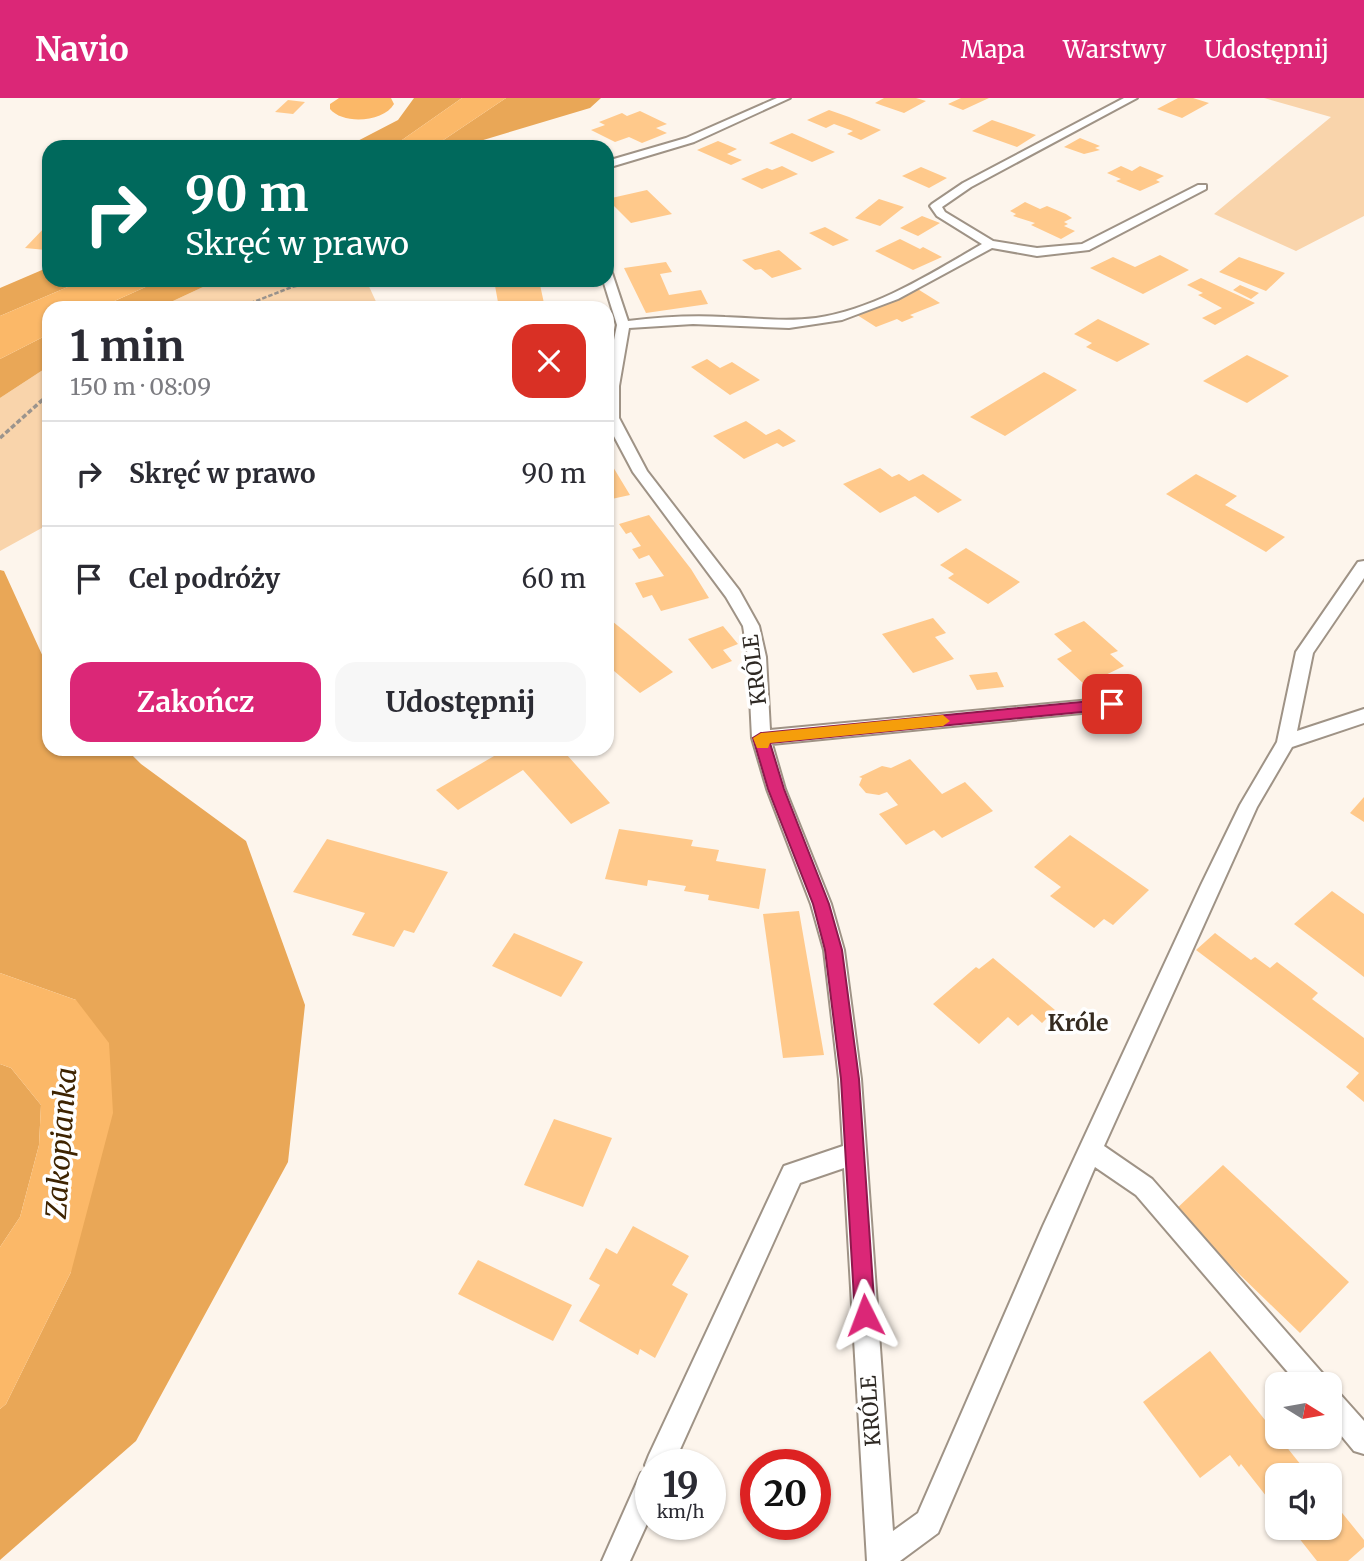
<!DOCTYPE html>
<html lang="pl">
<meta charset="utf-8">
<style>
body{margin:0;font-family:Merriweather,serif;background:#f7f7f7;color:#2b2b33;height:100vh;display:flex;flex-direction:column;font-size:26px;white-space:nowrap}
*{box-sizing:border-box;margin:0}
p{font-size:23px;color:#7c7c81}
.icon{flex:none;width:38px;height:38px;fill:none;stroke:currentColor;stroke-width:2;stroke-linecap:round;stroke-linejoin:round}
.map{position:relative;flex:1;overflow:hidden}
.sheet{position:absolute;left:42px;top:203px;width:572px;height:455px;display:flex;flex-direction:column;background:#fff;border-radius:21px;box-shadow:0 2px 5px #0004}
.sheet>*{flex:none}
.top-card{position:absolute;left:42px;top:42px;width:572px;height:147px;border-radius:21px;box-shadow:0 2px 5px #0004;background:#00695c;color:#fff;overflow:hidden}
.needle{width:46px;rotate:101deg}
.fabs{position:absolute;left:1265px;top:1274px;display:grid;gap:14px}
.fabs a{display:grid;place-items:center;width:77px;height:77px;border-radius:14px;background:#fff;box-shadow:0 2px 5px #0004;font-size:35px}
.speed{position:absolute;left:635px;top:1351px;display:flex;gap:14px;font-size:35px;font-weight:700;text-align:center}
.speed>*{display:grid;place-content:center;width:91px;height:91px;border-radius:50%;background:#fff;box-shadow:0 2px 5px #0004;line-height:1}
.speed small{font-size:18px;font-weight:400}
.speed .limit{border:10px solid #d22;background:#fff;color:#111}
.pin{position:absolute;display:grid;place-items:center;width:60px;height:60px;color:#fff;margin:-30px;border-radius:14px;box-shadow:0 4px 10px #0006}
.me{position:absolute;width:77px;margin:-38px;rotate:357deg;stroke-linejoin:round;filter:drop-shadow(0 0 5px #0008)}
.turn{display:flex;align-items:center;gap:24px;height:147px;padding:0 28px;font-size:32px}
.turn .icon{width:91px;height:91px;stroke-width:2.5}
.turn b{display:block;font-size:49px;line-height:60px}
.round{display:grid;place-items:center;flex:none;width:74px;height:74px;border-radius:21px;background:#f7f7f7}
.overview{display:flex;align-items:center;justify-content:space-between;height:119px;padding:0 28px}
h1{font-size:42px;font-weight:700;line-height:52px}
.cta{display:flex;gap:14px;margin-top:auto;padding:14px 28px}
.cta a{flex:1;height:80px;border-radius:21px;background:#db2777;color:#fff;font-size:28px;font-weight:700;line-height:80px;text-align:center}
.cta a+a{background:#f7f7f7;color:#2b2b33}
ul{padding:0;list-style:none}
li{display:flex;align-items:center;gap:21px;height:105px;padding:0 28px;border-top:2px solid #e1e1e2}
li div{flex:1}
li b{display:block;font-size:26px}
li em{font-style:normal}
header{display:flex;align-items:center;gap:42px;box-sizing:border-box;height:98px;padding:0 35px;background:#db2777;color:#fff}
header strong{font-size:33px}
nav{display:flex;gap:38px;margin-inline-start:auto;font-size:24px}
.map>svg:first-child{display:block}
</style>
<header>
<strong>Navio</strong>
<nav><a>Mapa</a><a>Warstwy</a><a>Udostępnij</a></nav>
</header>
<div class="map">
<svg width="1364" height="1463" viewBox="0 0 1364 1463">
<rect width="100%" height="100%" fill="#fdf5ec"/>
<path fill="#f9d4ab" d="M1264,0H1364V118L1296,153L1214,116L1331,19Z
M218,182H366L379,210H158Z
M49,268V426L0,453V300Z"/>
<path fill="#e9a757" d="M414,0H462L392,49H346L398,22Z
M506,0H601L590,10L480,43L479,49H433Z
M49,169V182H84L0,218V190Z
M161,182H218L158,210H99Z
M49,236V268L0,300V261Z
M0,472L4,473L49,572V651H126L141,666L246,743L305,907L288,1064L136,1343L0,1462V1311L6,1306L71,1174L76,902L0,875Z
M0,966L11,970L41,1007L39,1047L20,1119L0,1149Z"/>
<path fill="#fbb868" d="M339,0H391L394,6C384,24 343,27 330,11V6Z
M462,0H506L433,49H392Z
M84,182H161L99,210H49V236L0,261V218Z
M0,875L76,902L109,945L113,1015L71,1174L6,1306L0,1311V1149L20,1119L39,1047L41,1007L11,970L0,966Z"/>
<path fill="#ffc98b" d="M884,0H916L926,3L904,15L875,5Z
M961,0H989L963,12L948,6Z
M1178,0H1193L1209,5L1182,20L1157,11Z
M288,2L305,4L293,16L275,14Z
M829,12L849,19L881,32L861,42L847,36L853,33L834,26L826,30L807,22Z
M640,13L667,26L656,30L667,35L642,45L629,39L615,44L591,32L605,27L599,24L622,15L627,18Z
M992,22L1036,37L1017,49L972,33Z
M792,35L835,54L812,64L769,45Z
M1080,40L1100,48L1095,50L1100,52L1084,56L1064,49Z
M718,43L737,51L727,56L742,62L731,67L697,52Z
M782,68L798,76L762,91L741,81L767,70L772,72Z
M1121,68L1132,73L1140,68L1164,78L1156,82L1160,84L1140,93L1116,83L1121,81L1107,75Z
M921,69L947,80L929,90L902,78Z
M647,92L672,116L631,125L607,101Z
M879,101L904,109L880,128L855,120Z
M1025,104L1040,111L1047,108L1066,116L1072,120L1064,124L1068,126L1064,128L1075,133L1061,141L1031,127L1035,125L1013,118L1016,116L1010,113Z
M922,118L940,125L918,138L900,130Z
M47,127H49V148L46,152L25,150Z
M825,129L849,142L833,148L809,135Z
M900,141L920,151L923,149L942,159L913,172L875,153Z
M779,152L802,171L772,180L761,171L755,172L742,162Z
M1160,157L1189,172L1143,196L1090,170L1113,159L1135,169Z
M1239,159L1285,175L1266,193L1219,174Z
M666,164L672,174L660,176L669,197L701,192L708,206L646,215L624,170Z
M1201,180L1255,205L1215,227L1202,220L1222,210L1198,197L1203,195L1187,187Z
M494,182H539L545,210H499Z
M1240,187L1259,195L1251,201L1233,192Z
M916,190L940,205L910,217L914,219L902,224L897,221L876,229L854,215Z
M1098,221L1150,246L1117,264L1086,249L1092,245L1074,236Z
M1247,257L1289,278L1247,305L1203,283Z
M707,261L720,270L732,264L760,282L730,297L691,269Z
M1044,274L1077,292L1005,338L970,319Z
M746,323L766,337L779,331L796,343L783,349L777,345L744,361L713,338Z
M607,359L630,397L607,402Z
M880,370L892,379L899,376L909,383L923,376L962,402L938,415L915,398L880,415L843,386Z
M1196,376L1237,398L1225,407L1285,439L1266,454L1166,396Z
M649,417L691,471L709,500L661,513L652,497L643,500L635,485L664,478L649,457L639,461L632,451L641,448L631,434L626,436L619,426Z
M966,450L1020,484L988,506L948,480L954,476L940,467Z
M607,519L628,536L673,574L640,595L607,567Z
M933,520L946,535L935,539L954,561L913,575L882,536Z
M1084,523L1118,553L1110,556L1124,568L1085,587L1057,561L1072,553L1054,536Z
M723,528L738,546L723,552L732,563L712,571L688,541Z
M997,574L1004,589L977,592L969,577Z
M506,651H558L567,657L610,705L571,726L523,672L458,712L436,692Z
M910,661L942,696L965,684L993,713L942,740L934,732L906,747L879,716L898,707L887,694L879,697L866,695L859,687L862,680L859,679L882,668L891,670Z
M1364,699V724L1350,715Z
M619,731L693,742L691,748L719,752L716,763L766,771L759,811L708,802L709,797L684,793L686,788L648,782L647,788L605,781Z
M1070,737L1149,792L1113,827L1104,821L1094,830L1050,798L1061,789L1034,769Z
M327,741L448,774L414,835L404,832L394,849L352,837L365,815L293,794Z
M1332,793L1364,816V879L1294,826Z
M799,813L824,957L783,960L763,816Z
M514,835L583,864L561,899L492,868Z
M1215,835L1251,862L1255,859L1270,870L1277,864L1318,895L1312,901L1364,940V1004L1346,989L1359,975L1196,852Z
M993,860L1055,912L1042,925L1032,916L1018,928L1008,919L979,946L933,906L976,869L979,871Z
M554,1021L612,1040L583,1109L524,1087Z
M1223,1067L1349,1184L1300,1235L1174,1113Z
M633,1128L689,1158L672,1187L688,1196L655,1260L640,1251L638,1257L579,1223L600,1187L589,1181L606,1150L617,1156Z
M478,1162L572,1207L553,1243L458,1196Z
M1210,1253L1309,1377H1278V1413L1241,1366L1239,1369L1230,1357L1200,1380L1143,1304Z
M1330,1400L1364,1442V1449L1348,1463H1317L1291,1430H1330Z"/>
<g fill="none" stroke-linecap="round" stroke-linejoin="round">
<defs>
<path id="service" d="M777,0H790L694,44L607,70V63L686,40Z
M1124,0H1137L971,89L942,109L945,114L993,143L1037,150L1082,146L1198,87H1206V91L1089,152L1037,158L992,150L898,201L842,222L789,230L693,226L629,230L619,288V320L647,373L739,492L759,528L766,559L770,632L1112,600L1118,601L1121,606L1118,611L1112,612L772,646L785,691L831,806L844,852L861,981L893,1433L918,1415L1043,1128L1201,787L1240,707L1277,644L1296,554L1358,464L1364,463V480L1313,555L1297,633L1364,611V625L1292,649L1257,709L1104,1048L1152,1081L1324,1277L1328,1286H1298L1136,1097L1095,1069L938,1435L900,1463H867L844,1070L800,1085L673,1367H651V1417L630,1463H602L641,1375L648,1373L645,1367L649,1357L784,1068L843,1048L839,981L824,852L811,806L767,691L752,640L748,559L743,528L726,499L633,374L607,325V277L617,227L603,182H607V171L611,172L628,223C660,219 692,217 725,219C755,220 785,224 816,220C876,211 930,176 982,146L937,118L930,108L932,106L963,85Z
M1330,1291L1339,1295L1364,1323V1356L1354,1353L1330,1324Z"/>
</defs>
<use href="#service" stroke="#9f9386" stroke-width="4"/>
<path stroke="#9b948d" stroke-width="2.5" stroke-dasharray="4.5 2" stroke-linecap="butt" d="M238,210L292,189L320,182"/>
<path stroke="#9b948d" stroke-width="3.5" stroke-dasharray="5 2.5" stroke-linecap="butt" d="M0,340L49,296"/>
<use href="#service" fill="#fff" fill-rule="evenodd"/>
</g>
<path fill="#db2777" stroke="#8e194d" stroke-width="2" d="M1112,601L1119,606L1112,611L770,645L784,691L829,806L842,852L859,981L875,1217L872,1224L865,1227L858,1224L855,1217L841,981L825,852L813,806L768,691L753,640L761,635Z"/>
<path fill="#f59e0b" d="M943,617L950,623L943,628L770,645L768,650H757L753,640L761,635Z"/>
<g text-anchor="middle" stroke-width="7" stroke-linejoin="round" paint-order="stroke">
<g font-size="21" fill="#2e2924" stroke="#fff">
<text transform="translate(755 572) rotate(-97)" y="7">KRÓLE</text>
<text transform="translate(871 1313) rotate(-94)" y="7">KRÓLE</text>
</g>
<g font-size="23" font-weight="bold" fill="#352b20" stroke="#fff">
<text x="1078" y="933">Króle</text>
</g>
<g font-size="28" font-style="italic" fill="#3e2401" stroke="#fff">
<text transform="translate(61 1045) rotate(-86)" y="10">Zakopianka</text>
</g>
</g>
</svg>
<div class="fabs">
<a><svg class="needle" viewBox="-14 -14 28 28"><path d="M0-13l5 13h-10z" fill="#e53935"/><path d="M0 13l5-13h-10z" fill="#7c7c81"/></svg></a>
<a><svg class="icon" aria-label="sound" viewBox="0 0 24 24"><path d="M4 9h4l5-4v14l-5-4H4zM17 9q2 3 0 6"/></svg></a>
</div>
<div class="speed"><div>19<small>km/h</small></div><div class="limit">20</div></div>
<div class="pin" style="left:1112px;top:606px;background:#d93025"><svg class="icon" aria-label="arrive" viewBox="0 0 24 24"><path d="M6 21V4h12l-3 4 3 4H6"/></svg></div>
<svg class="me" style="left:865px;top:1217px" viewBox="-20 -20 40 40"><path d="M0-17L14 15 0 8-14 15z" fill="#db2777" stroke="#fff" stroke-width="4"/></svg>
<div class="top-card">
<div class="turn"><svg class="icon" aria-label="right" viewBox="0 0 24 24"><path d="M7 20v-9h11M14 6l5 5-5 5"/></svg><div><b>90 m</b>Skręć w prawo</div></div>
</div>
<section class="sheet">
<div class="overview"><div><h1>1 min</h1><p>150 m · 08:09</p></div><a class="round" style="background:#d93025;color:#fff"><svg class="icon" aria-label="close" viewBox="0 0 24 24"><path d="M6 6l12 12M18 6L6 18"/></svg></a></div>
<ul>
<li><svg class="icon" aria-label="right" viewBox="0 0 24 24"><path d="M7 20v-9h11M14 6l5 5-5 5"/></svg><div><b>Skręć w prawo</b></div><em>90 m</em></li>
<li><svg class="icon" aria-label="arrive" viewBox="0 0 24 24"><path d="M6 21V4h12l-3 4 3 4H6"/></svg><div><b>Cel podróży</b></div><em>60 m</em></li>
</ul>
<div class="cta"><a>Zakończ</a><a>Udostępnij</a></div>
</section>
</div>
